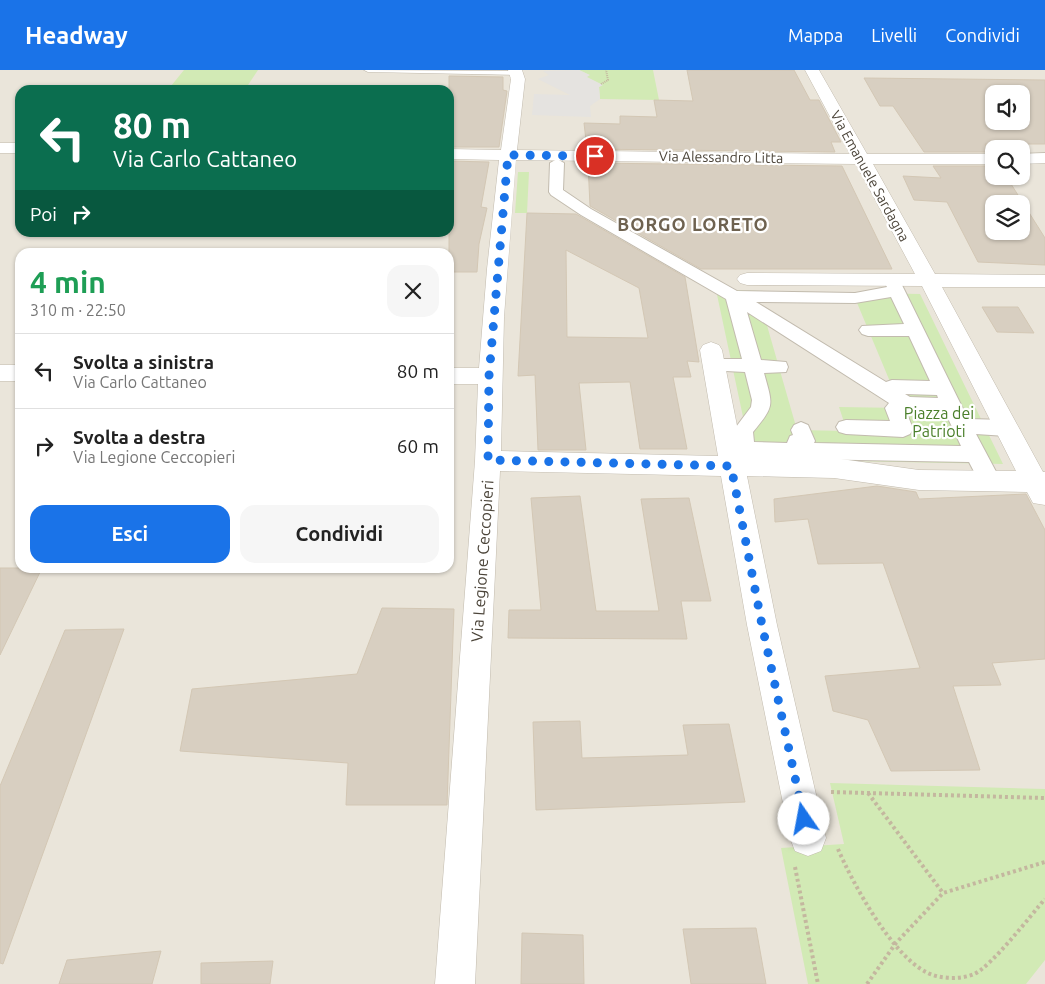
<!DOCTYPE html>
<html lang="it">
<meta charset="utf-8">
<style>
body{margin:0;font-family:Ubuntu,sans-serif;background:#f6f6f6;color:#222;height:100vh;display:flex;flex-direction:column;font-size:19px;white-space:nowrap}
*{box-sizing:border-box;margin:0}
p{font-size:16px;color:#767676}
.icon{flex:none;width:28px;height:28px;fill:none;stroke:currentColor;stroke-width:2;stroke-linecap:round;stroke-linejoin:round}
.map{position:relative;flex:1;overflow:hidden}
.drawer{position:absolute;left:15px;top:178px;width:439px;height:325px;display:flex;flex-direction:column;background:#fff;border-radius:15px;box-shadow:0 1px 4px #0004}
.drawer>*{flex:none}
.top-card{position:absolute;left:15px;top:15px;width:439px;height:152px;border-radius:15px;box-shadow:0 1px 4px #0004;background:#0b6e4f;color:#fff;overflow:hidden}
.fabs{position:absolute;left:985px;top:15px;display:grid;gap:10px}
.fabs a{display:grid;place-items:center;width:45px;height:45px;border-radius:10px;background:#fff;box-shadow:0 1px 4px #0004;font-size:25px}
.pin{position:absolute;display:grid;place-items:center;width:42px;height:42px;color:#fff;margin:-21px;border:2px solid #fff;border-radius:50%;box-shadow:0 1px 5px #0007}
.me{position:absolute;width:55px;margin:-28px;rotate:348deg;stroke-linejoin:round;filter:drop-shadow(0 0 4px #0008)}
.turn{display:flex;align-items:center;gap:18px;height:105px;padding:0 15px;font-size:22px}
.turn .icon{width:65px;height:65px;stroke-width:2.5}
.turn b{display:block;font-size:35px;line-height:42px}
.then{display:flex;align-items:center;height:48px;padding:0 15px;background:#0003;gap:10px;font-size:19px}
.round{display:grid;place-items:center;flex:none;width:52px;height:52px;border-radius:15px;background:#f6f6f6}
.summary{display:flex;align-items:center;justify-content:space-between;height:85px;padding:0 15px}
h1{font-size:30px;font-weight:600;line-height:38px;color:#1e9e55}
.primary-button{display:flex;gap:10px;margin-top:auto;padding:10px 15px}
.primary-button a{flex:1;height:58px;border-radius:15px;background:#1a73e8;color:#fff;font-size:20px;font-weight:600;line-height:58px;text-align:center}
.primary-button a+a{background:#f6f6f6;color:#222}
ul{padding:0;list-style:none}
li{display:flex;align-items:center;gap:15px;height:75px;padding:0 15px;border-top:1px solid #e0e0e0}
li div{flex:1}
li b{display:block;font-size:19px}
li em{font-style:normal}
header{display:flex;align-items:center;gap:30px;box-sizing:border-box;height:70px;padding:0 25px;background:#1a73e8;color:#fff}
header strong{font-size:24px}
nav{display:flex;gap:28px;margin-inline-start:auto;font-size:18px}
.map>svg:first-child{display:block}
</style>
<header>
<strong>Headway</strong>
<nav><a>Mappa</a><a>Livelli</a><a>Condividi</a></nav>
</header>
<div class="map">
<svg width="1045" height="914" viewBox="0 0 1045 914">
<rect width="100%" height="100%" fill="#f6f3ec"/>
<path fill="#eae5da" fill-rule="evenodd" d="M0,0H1045V914H0ZM20,20H449V162H20ZM994,24H1021V51H994ZM994,79H1021V106H994ZM994,134H1021V161H994ZM20,182H449V498H20Z"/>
<path fill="#d2eab5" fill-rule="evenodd" d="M184,0H258L246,18L171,16Z
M579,0H653L659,30L600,29L599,17L602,15L586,7L589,5Z
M518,102H529L527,143H515Z
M716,220L920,224L1003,394L752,389ZM735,226L855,228L901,338L839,337L847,361L797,360L764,245Z
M830,713L1045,719V890L1026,914H808L781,778L844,774Z"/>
<path fill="#e5e3e0" d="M579,0L590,5L587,7L603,15L599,17L600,29L590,36L591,47L532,45L534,24L570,25L538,9L549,5L543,1Z"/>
<path fill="#d8cfc1" stroke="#d3c7b4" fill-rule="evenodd" d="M687,0H794L810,30H819L841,72H831L835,82L587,79L584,53L620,54V46L657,47L654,30L693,31Z
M449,6L503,7V20L507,21L499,77H449Z
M864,8L1045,10V74H985L990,82H924L893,36H880ZM994,24H1021V51H994Z
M449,91L489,92L481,137L487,138L479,174L477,202H449Z
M588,93L842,96L892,199H701L590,136Z
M933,96H994V106H1006L1045,168V195L978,192L947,132L914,130L903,106L941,108ZM994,134H1021V161H994Z
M527,143L576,144L685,207L699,292L687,291L691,307H673L687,379H640L630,312L579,313L586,380H538L535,305L518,306ZM566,180L639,218L648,268L567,267Z
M982,237H1018L1034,263L997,262Z
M877,416L916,422L919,429L1026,424L1045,460V589L992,593L1001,615L953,616L980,700L891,701L868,650L833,641L825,606L920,598L883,493L818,494L808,449L775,452L774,429Z
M580,426L596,541H659L641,429L689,428L711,531H681L687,569L508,568L509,540H541L531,428Z
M0,498H42L0,585Z
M382,538L454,539L447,735H346L348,693L180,681L192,619L357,604Z
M124,559L3,894L0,893V716L65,560Z
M580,651L582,688L688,685L683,655L729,654L745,732L536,740L533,652Z
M756,858L766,914H691L683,859Z
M522,863L583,865L584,914H521Z
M161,881L152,914H59L67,890Z
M273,891L270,914H201V893Z"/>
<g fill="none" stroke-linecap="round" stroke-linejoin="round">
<defs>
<path id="service" d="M364,0L517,1L521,3L517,5L368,2Z"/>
<path id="pedestrian" d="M557,89L564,93L563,120L591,139L737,221L855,223L887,217L884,211L886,207L892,206L898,207L968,349L1006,350L1013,353L1016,358L1013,363L1006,366L976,364L1001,411L998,417L990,419L982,417L969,392L745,388L738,386L735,380L733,361L751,337L752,330L745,302L706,300L704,295L706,290L713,289H742L726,229L581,145L551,125L549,122L550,93ZM891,227L904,254L862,256L859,260L862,264L868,266H909L930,311L892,310L886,312L756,232L855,233ZM747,242L889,333L885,338L890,351L846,350L839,352L836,357L839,362L846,364L903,367L910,364L913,359L906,341L945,342L961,376L814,373L815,371L808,355L801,352L794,355L791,360L793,365L790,366L787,373L754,372L753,362C775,335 773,336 764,303L786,302L788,297L786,292L761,290ZM905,324L937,325L938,328L910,327Z"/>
<path id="minor" d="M508,0H522L525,9L517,80L850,84L805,0H819L867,84H994V94H873L935,204L1045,205V217H942L1043,402H1045V435L1033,433L1027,422L919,420L834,408L747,406L777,555L826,768L821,781L808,786L795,781L790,768L747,555L721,406L500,401L475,914H435L475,391L478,314H449V298H479L487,199L499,90L449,89V79L501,80L511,9ZM516,90L856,94L915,204L747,203L740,205L737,209L740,213L747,215L922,216L1016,401L919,400L834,388L743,386L722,280L719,275L711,272L703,275L700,280L718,386L501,381L504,247Z
M0,73H20V83H0Z
M1045,83V93L1021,94V84Z
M0,295H20V311H0Z"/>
</defs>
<use href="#service" stroke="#c2bbae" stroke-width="1"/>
<use href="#pedestrian" stroke="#c2bbae" stroke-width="2"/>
<use href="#minor" stroke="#c2bbae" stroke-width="1"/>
<path stroke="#c4b79f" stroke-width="2" stroke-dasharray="1 1" stroke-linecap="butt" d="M601,14L608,10L606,0"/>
<path stroke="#c4b79f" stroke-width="4" stroke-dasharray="3 3" stroke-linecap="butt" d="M831,722L1045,728
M868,723L943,823
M838,779C853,814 892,885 926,902C938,909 961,910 974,904C991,897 1031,845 1045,829
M795,797L818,914
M867,914L896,873L943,823L1045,792"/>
<use href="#service" fill="#fff" fill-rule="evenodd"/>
<use href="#pedestrian" fill="#fff" fill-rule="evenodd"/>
<use href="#minor" fill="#fff" fill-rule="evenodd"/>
</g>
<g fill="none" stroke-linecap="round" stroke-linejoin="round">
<path stroke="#1a73e8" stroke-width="9" stroke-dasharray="0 16.2" d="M595,86L508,85L489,306L488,390L731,396L762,555L804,749"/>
</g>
<g text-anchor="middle" stroke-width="4.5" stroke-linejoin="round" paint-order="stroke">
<g font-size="14" fill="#4b4439" stroke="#fff">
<text transform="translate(721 87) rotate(1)" y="5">Via Alessandro Litta</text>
<text transform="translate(870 106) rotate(61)" y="5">Via Emanuele Sardagna</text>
</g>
<g font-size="16" fill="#4a7f2a" stroke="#fff">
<text x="939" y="349">Piazza dei<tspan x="939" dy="18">Patrioti</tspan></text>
</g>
<g font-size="16" fill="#4b4439" stroke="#fff">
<text transform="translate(482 491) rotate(-86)" y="6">Via Legione Ceccopieri</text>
</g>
<g font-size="18" font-weight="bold" letter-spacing="1" fill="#6e6250" stroke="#fff">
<text x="693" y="161">BORGO LORETO</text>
</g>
</g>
</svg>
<div class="fabs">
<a><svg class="icon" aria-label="sound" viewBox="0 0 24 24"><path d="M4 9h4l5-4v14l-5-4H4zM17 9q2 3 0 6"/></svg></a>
<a><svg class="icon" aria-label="search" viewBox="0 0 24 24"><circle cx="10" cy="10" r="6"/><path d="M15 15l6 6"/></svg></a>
<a><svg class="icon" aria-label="layers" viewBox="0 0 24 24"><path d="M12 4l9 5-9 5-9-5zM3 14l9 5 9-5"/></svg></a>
</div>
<div class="pin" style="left:595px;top:86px;background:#d93025"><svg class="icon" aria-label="arrive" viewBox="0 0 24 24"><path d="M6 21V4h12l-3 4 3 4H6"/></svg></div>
<svg class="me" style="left:804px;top:749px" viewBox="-20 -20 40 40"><circle r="19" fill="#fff"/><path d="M0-13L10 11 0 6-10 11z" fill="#1a73e8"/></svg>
<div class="top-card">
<div class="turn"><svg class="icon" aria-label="left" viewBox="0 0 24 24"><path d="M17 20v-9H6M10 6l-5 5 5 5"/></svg><div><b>80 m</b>Via Carlo Cattaneo</div></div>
<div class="then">Poi<svg class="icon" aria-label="right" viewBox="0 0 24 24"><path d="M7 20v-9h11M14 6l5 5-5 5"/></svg></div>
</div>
<section class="drawer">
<div class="summary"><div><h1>4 min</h1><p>310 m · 22:50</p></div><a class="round"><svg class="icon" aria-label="close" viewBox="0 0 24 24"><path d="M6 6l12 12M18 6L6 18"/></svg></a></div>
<ul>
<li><svg class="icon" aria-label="left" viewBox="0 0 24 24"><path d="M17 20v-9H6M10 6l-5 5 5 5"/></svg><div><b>Svolta a sinistra</b><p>Via Carlo Cattaneo</p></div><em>80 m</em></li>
<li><svg class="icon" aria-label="right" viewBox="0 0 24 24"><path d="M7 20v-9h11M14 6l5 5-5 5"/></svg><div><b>Svolta a destra</b><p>Via Legione Ceccopieri</p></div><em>60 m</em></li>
</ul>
<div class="primary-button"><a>Esci</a><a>Condividi</a></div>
</section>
</div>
